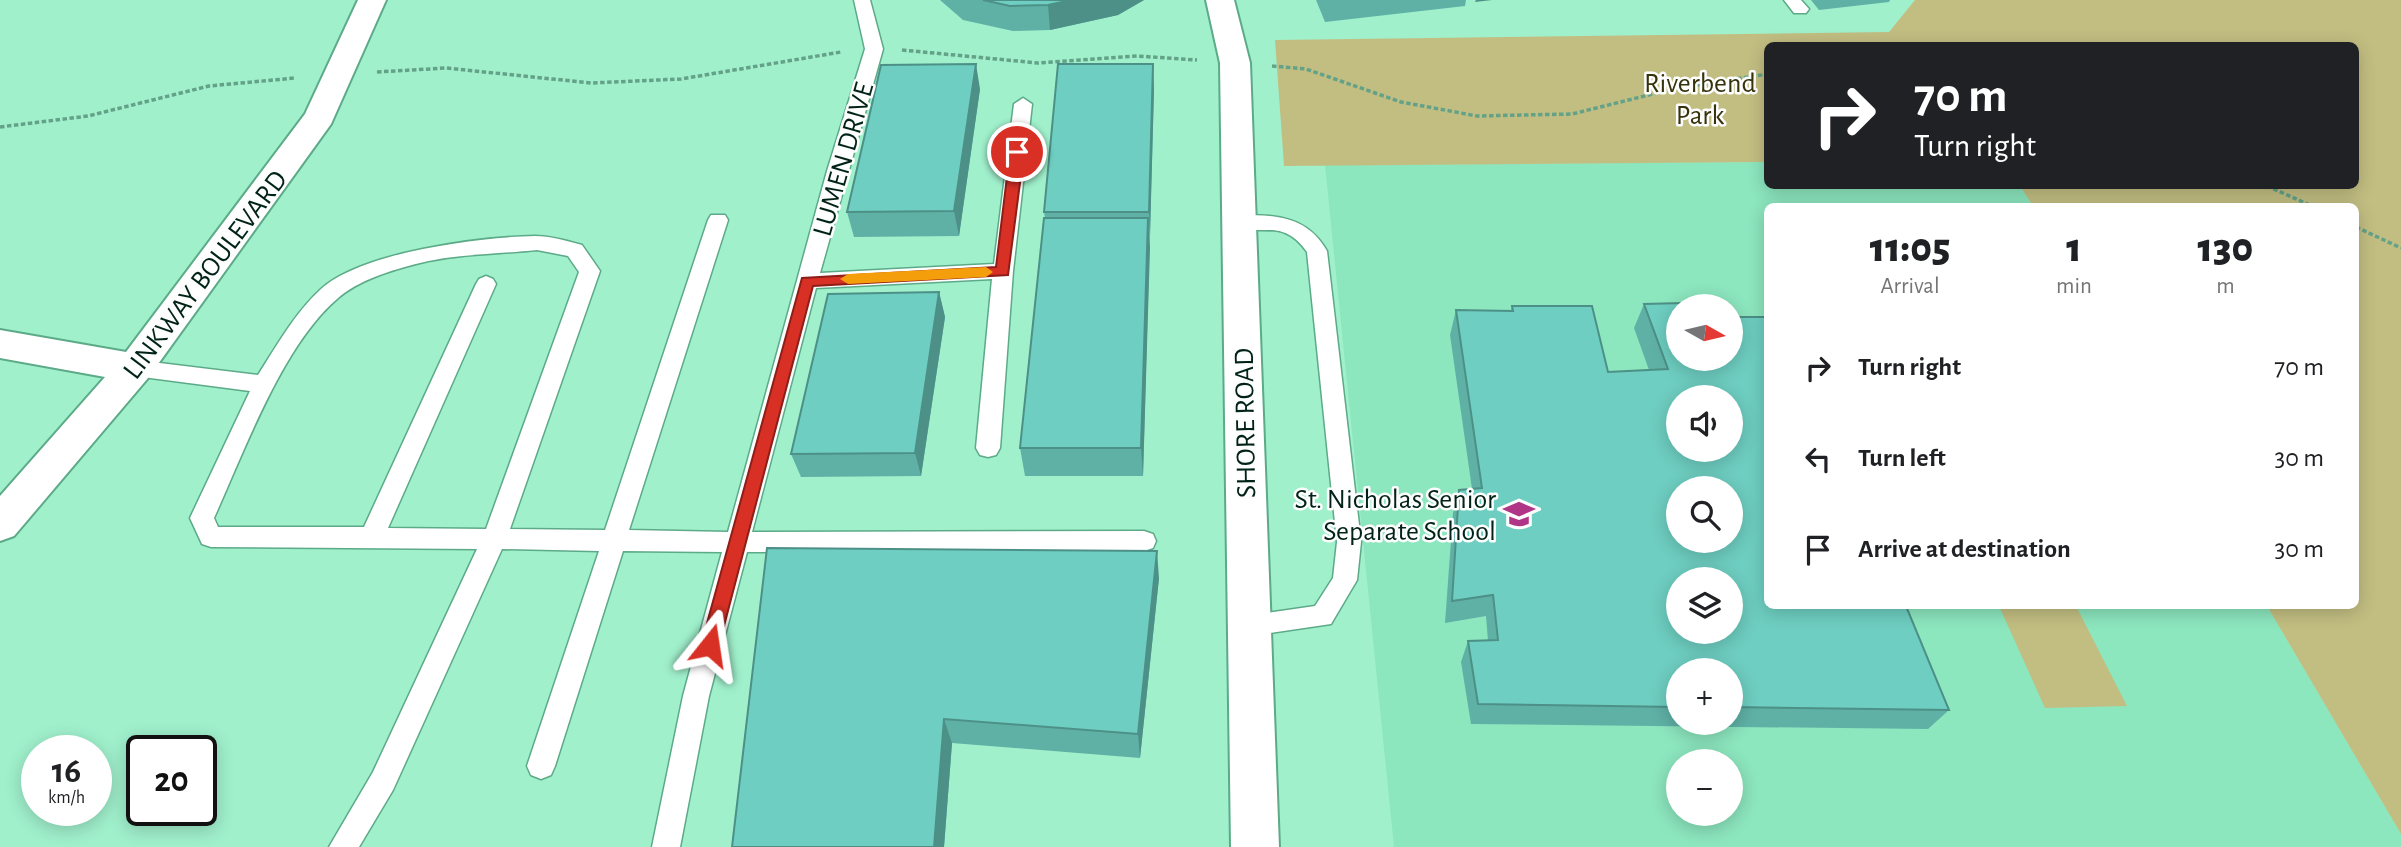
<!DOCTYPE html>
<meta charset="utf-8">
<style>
body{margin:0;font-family:"Alegreya Sans",sans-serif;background:#f2f2f2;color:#202124;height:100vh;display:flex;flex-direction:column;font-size:26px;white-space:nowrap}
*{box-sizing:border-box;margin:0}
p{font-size:23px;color:#757577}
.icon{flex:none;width:38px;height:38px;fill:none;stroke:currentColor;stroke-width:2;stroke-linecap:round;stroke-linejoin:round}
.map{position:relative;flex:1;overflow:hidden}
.side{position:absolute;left:1764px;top:203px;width:595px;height:406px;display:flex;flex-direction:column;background:#fff;border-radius:10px;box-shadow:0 4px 18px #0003}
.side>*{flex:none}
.hud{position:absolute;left:1764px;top:42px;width:595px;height:147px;border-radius:10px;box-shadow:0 4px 18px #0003;background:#202124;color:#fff;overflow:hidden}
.needle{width:46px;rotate:98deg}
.fabs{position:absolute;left:1666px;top:294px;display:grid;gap:14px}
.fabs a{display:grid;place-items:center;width:77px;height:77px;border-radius:50%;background:#fff;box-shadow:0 4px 18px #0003;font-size:35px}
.speed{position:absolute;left:21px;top:735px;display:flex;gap:14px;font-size:35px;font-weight:700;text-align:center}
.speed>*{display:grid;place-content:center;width:91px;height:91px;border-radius:50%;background:#fff;box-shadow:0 4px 18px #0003;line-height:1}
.speed small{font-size:18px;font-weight:400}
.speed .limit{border:4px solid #111;border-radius:10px;background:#fff;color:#111}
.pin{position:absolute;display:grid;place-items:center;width:60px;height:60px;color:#fff;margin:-30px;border:4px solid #fff;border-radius:50%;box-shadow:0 2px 7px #0007}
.me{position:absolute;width:77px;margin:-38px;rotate:15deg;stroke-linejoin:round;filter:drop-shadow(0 0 5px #0008)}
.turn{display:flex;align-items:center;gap:24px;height:147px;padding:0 35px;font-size:32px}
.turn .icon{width:91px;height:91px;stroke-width:2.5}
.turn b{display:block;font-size:49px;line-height:60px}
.eta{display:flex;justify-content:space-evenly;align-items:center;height:119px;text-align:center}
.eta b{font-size:42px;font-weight:800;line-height:49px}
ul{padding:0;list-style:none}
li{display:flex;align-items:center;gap:21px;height:91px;padding:0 35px}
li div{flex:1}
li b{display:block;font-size:26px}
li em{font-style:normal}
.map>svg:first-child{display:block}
</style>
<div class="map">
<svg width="2401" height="847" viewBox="0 0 2401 847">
<rect width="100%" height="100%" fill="#a0f0cc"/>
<path fill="#8ce6be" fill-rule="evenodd" d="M1767,162L1768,186H2020L2033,206H1768V606H2267L2401,834V847H1394L1325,165ZM1678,306H1731V359H1678ZM1678,397H1731V450H1678ZM1678,488H1731V541H1678ZM1678,579H1731V632H1678ZM1678,670H1731V723H1678ZM1678,761H1731V814H1678Z"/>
<path fill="#c2be82" d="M1915,0H2401V834L2267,606H2356V206H2033L2020,186H2356V46H1768L1767,162L1284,166L1275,40L1889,32Z
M1999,606H2076L2127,706L2045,708Z"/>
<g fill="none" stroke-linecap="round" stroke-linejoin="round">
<defs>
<path id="service" d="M854,0H870L883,49L820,273L994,264L1014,104L1023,98L1032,104L1013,271L1000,448L996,455L988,457L980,455L976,448L992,279L816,288L752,532L1144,531L1153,534L1156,541L1153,548L1144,551L747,552L709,696L680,847H652L683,696L722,552L623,551L555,766L551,775L541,779L531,775L527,766L599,551L502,549L393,790L359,847H329L373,772L477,549L211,547L202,544L190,518L250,391L135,376L127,374L124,368L127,362L135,360L258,375C277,345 295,313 321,289C362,252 480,237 535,236C550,236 568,241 582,245L600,271L510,529L605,530L708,220L711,215H725L728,220L629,530L728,532L827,171L865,49ZM537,250L568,256L579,272L486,529L388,528L496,284L493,279L486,276L479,279L476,284L364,527H218L214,518C244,452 282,346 337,299C358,280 392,270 420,263C455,254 500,254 537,250Z
M1784,0H1801L1809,9L1806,13H1794Z
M1239,215C1276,215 1307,216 1327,251L1361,542L1357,580L1331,624L1249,636L1240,633L1236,625L1240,617L1315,606L1333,578L1337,542L1307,252C1283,218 1264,236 1232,227L1229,222L1232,217Z"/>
<path id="minor" d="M358,0H386L331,124L148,378L14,536L0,541V496L105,377L0,358V330L126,352L305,114Z"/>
<path id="tertiary" d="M1206,0H1234L1250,63L1279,847H1231L1220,63Z"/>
</defs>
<use href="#service" stroke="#5caa88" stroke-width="3"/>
<use href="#minor" stroke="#5caa88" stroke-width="4"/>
<use href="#tertiary" stroke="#5caa88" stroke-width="4"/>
<path stroke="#64a288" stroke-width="3.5" stroke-dasharray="4.5 2.5" stroke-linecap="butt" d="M902,50L1038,63L1137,56L1197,60
M1272,66L1306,69L1401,102L1477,116L1572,114L1677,88L1768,74
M377,72L446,68L591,83L681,79L841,52
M0,127L88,116L209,86L295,78
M2267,186L2312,206
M2356,227L2401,248"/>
<use href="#service" fill="#fff" fill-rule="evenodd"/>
<use href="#minor" fill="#fff" fill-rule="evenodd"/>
<use href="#tertiary" fill="#fff" fill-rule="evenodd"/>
</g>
<path fill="#5fb1a6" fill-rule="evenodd" d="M940,0H1144L1118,15L1050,30L1013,31L963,20Z
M1316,0H1466L1465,6L1325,22Z
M1811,0H1890L1889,2L1819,10Z
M980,89L959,236L854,237L847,212Z
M1154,89L1143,476H1025L1020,448L1045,218L1044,212Z
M939,292L945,317L921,476L801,477L791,454Z
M1644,304L1678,306L1949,710L1928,729L1471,724L1461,662L1468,641H1488L1486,616L1445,623L1453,513L1459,490L1472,489L1450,335L1456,310L1511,311L1512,306L1608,372L1649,370L1634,328ZM1678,670H1731V723H1678Z
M1159,578L1140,758L952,743L944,847H732Z"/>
<path fill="#4d9087" d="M1071,0H1144L1118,15L1050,30L1048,5Z
M1476,0H1492L1475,2Z
M976,64L980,89L959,236L954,211Z
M1153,64L1154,89L1150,237L1149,212Z
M1148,218L1150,248L1143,476L1141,448Z
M939,292L945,317L921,476L915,453Z
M1157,551L1159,578L1140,758L1138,734Z
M944,719L952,743L944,847H934Z"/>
<path fill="#6ecec1" stroke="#4d9087" stroke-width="2" fill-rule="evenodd" d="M983,0H1071L1048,5L1010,6Z
M976,64L954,211L847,212L881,65Z
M1058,64H1153L1149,212H1044Z
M1044,218H1148L1141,448H1020Z
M939,292L915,453L791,454L828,294Z
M1724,302L1726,306H1678V359H1731V315L1732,317H1768V606H1906L1949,710L1731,707V670H1678V707L1478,704L1468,641L1498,640L1493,595L1452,601L1459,490L1482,488L1456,310L1513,311L1512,306H1592L1608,372L1668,369L1644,304ZM1678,397H1731V450H1678ZM1678,488H1731V541H1678ZM1678,579H1731V632H1678Z
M767,548L1157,551L1138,734L944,719L934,847H732Z"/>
<path fill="#d93025" stroke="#8d1f18" stroke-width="2" d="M1017,147L1024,152L1008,275L813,286L719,645L716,650L710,653L703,650L701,645L802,278L996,267L1010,152Z"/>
<path fill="#f59e0b" d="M986,267L993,272L986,277L848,284L840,279L848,274Z"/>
<defs>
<symbol id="school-bare" viewBox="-9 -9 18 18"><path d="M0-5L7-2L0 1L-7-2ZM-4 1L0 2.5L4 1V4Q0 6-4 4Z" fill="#b13587" stroke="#fdfdfd" stroke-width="2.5" paint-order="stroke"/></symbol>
</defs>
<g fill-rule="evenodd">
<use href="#school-bare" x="1497" y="492" width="44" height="44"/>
</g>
<g text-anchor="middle" stroke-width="5" stroke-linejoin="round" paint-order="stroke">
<g font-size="28" fill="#36330c" stroke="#fdfdfd">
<text x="1700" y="92">Riverbend<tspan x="1700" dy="32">Park</tspan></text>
</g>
<g font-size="28" fill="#012216" stroke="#fdfdfd">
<text transform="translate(842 159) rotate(-74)" y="10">LUMEN DRIVE</text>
<text transform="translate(204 274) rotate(-53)" y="10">LINKWAY BOULEVARD</text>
<text transform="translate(1244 423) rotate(-91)" y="10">SHORE ROAD</text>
</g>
<g font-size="28" fill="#012216" stroke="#fdfdfd" text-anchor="end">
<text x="1496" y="508">St. Nicholas Senior<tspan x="1496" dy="32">Separate School</tspan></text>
</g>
</g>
</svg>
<div class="fabs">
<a><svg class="needle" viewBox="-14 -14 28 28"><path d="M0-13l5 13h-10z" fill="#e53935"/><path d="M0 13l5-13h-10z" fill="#757577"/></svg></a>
<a><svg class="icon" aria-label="sound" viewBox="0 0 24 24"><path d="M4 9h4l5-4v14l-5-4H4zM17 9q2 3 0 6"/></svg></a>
<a><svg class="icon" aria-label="search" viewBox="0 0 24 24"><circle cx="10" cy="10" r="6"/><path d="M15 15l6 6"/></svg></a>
<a><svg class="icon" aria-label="layers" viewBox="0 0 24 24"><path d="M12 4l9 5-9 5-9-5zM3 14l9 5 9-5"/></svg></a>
<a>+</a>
<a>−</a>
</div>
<div class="speed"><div>16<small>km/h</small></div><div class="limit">20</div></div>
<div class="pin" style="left:1017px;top:152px;background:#d93025"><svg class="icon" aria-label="arrive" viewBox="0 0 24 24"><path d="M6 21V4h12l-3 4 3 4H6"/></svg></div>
<svg class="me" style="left:710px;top:645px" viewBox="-20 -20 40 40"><path d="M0-17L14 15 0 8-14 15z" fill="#d93025" stroke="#fff" stroke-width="4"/></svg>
<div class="hud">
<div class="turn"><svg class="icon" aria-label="right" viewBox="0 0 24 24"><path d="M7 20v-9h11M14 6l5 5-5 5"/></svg><div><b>70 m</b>Turn right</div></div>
</div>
<section class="side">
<div class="eta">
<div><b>11:05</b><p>Arrival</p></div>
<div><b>1</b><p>min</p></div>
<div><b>130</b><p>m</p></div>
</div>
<ul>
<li><svg class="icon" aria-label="right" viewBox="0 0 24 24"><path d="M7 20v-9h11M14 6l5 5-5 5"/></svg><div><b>Turn right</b></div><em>70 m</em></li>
<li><svg class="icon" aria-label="left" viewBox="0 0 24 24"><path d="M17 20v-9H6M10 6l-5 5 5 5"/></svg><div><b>Turn left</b></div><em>30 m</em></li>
<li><svg class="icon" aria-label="arrive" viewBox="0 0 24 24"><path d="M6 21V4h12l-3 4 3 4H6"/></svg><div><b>Arrive at destination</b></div><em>30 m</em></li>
</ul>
</section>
</div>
